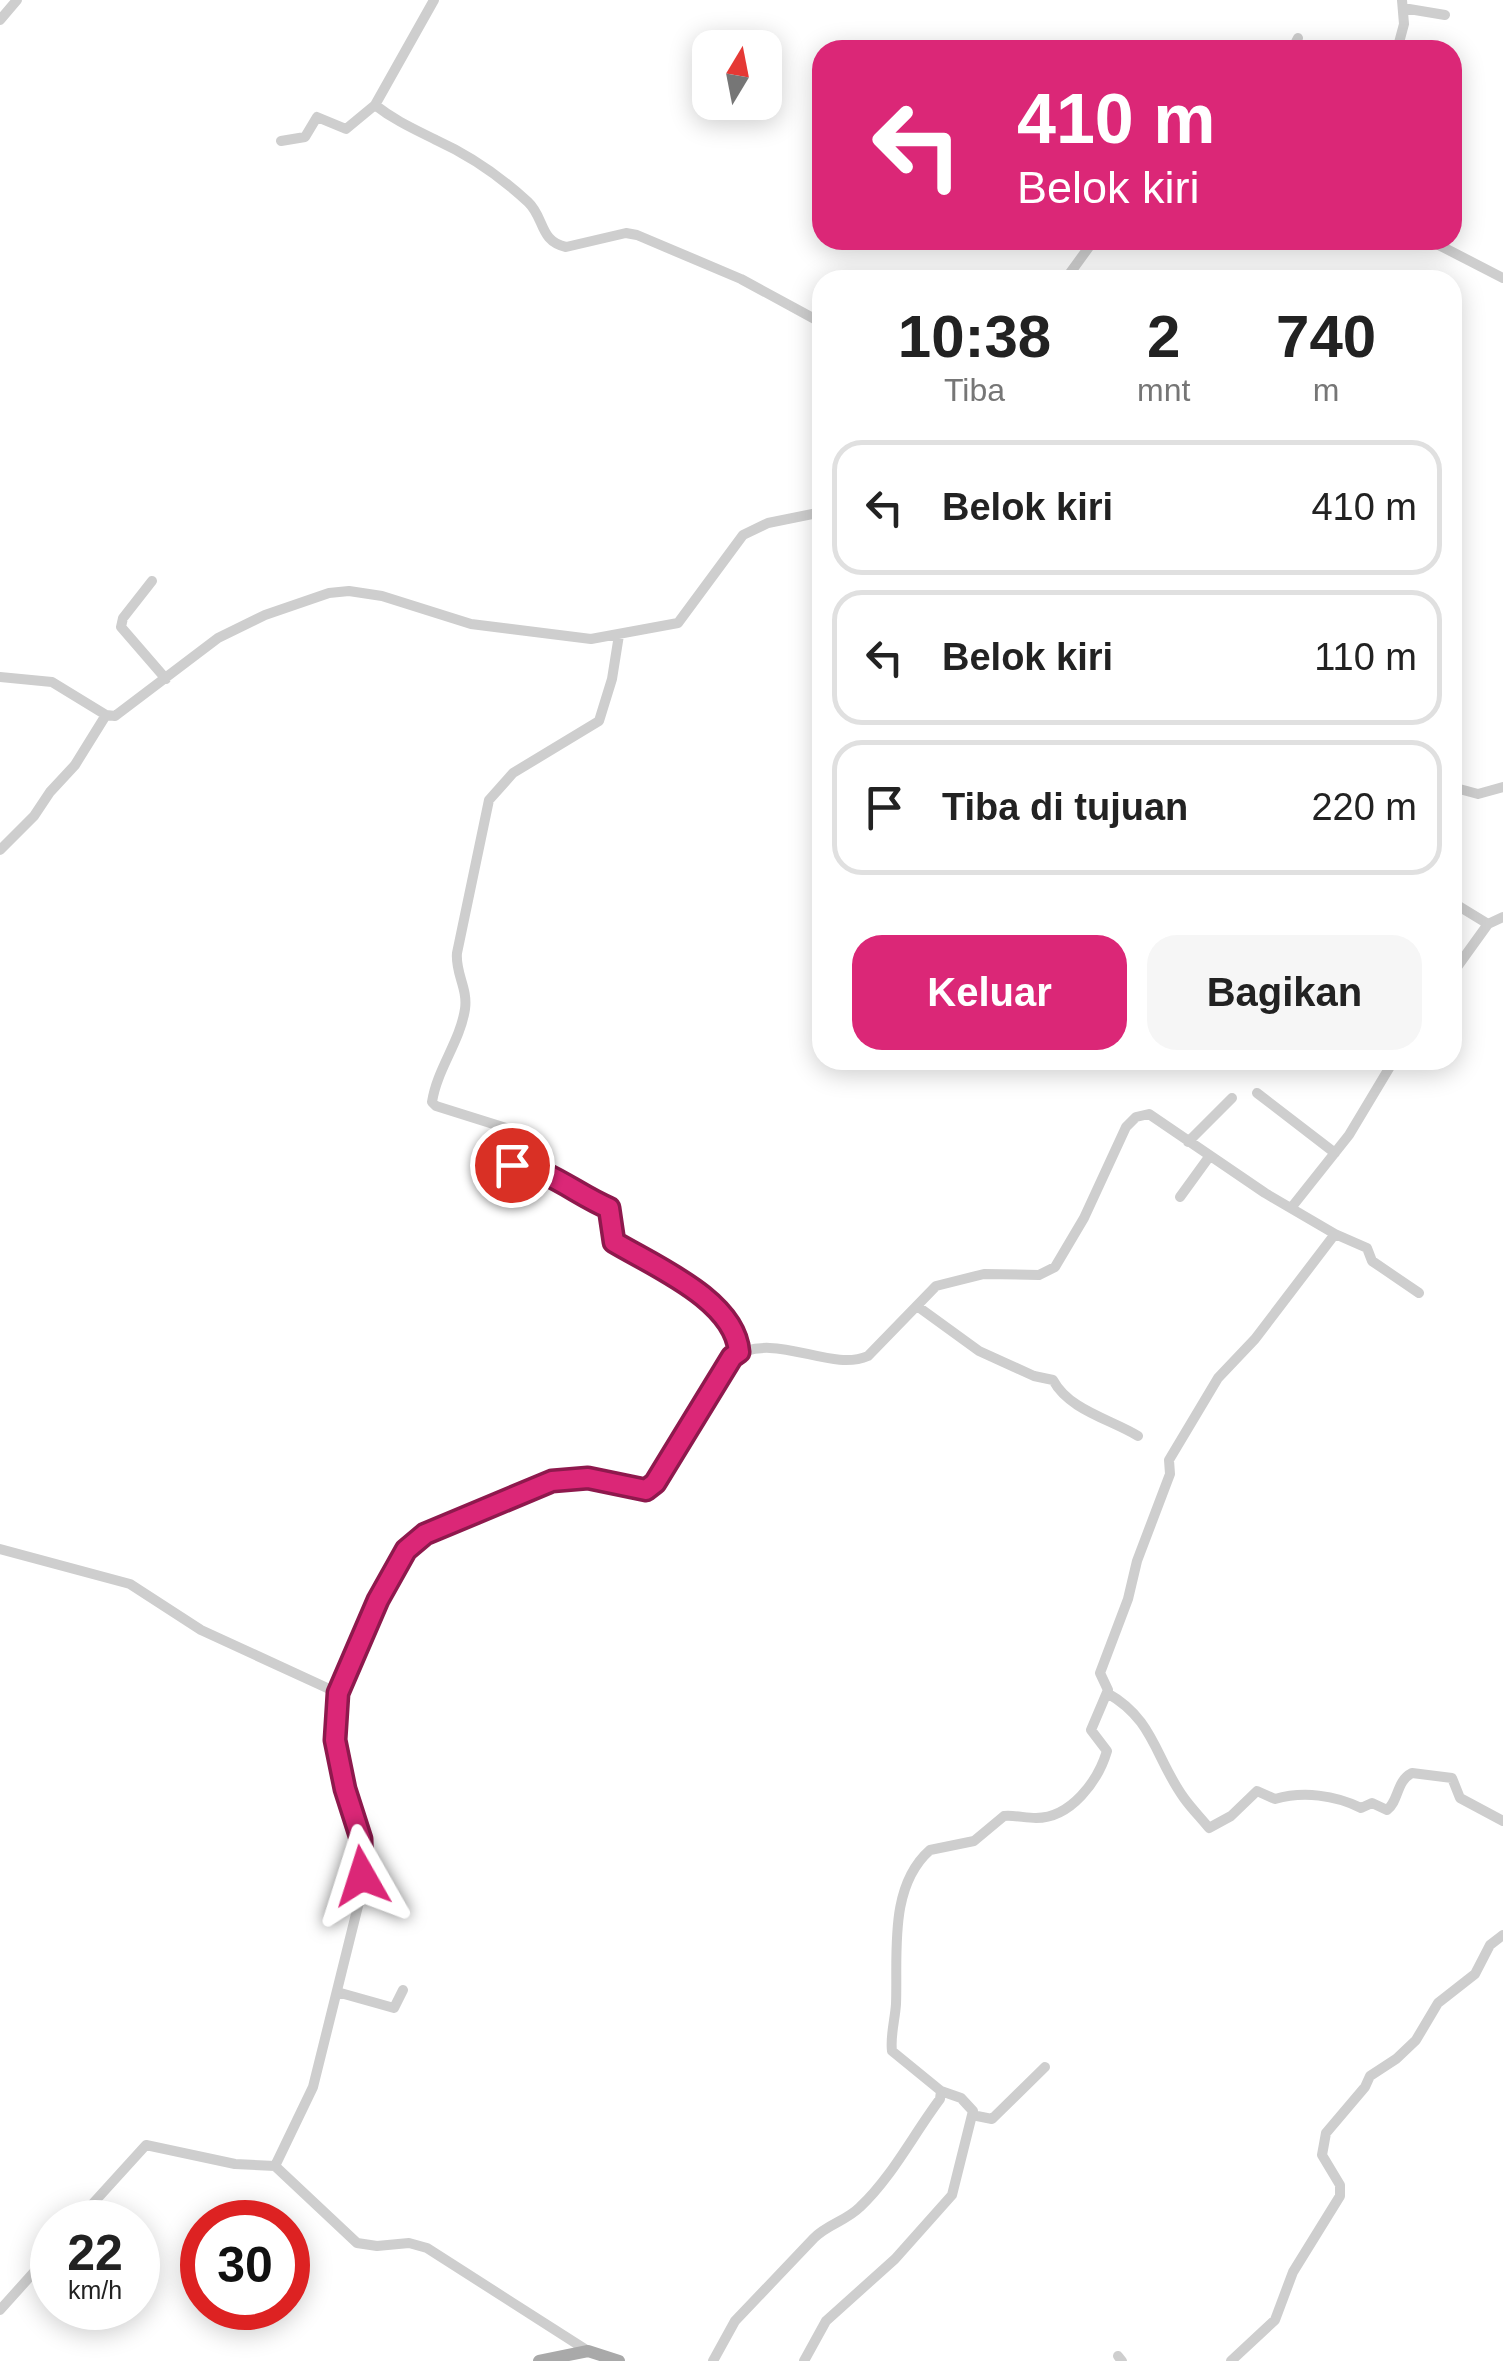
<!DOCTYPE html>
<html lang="id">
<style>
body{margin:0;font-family:Helvetica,sans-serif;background:#f6f6f6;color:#222;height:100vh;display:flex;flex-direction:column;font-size:38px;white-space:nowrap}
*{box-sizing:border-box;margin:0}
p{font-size:32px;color:#767676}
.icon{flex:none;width:55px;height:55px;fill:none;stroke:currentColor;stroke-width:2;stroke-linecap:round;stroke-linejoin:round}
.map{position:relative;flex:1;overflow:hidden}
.side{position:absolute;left:812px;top:270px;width:650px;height:800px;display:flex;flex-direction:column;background:#fff;border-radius:30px;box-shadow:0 5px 25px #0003}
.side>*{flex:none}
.guide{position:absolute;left:812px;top:40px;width:650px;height:210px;border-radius:30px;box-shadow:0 5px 25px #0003;background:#db2777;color:#fff;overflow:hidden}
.needle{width:65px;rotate:10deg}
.tools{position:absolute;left:692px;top:30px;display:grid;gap:20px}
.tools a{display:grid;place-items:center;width:90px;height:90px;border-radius:20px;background:#fff;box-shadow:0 5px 25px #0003;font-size:50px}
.speed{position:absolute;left:30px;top:2200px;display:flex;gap:20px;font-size:50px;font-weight:700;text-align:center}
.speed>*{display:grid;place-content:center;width:130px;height:130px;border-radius:50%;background:#fff;box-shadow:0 5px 25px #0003;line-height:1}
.speed small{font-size:25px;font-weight:400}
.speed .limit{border:15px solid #d22;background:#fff;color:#111}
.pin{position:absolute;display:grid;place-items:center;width:85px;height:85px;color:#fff;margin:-42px;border:5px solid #fff;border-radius:50%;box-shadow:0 2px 10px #0007}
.me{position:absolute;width:110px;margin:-55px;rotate:354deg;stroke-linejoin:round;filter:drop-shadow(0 0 8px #0008)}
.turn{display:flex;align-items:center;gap:35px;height:210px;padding:0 40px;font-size:45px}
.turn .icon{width:130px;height:130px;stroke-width:2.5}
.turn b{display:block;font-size:70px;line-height:85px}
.eta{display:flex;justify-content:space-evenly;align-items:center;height:170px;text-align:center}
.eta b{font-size:60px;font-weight:700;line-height:70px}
.cta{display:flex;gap:20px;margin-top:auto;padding:20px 40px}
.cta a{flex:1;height:115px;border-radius:30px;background:#db2777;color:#fff;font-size:40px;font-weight:700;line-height:115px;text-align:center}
.cta a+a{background:#f6f6f6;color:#222}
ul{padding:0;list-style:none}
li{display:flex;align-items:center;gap:30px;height:135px;margin:0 20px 15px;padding:0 20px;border:5px solid #e0e0e0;border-radius:30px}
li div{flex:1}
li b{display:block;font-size:38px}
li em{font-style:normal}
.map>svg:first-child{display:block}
</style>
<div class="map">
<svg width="1503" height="2361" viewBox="0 0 1503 2361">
<rect width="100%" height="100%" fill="#fff"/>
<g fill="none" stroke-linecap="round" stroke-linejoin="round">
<path stroke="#cecece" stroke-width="10" d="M434,0L375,105C394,120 414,129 436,140C469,155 501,177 528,202C545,218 539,241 566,247L626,233L637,235L741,279L822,323
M1403,8L1445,15
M0,20L17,0
M1292,50L1298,38
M1397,50L1404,24L1402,0
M281,141L305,137L317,117L346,129L375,105
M1429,240L1503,278
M1065,280L1094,240
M152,581L123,618L121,627L166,679
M619,635L612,679L599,721L513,773L489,800L457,953C455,973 468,988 465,1009C460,1042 437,1069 432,1102L436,1106L519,1132L512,1165C547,1167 577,1195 609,1208L614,1243C654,1265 735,1300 739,1352
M0,677L52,682L106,715L115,716L218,638L265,615L329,593L349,591L382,596L471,624L591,639L678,623L743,535L768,523L822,512
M1452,787L1478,794L1503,787
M0,850L34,816L50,792L75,765L106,715
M1452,902L1488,924
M1452,974L1488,924L1503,917
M1257,1093L1335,1153
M1188,1142L1232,1098
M1180,1197L1209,1157
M1291,1208L1349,1135L1394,1060
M1335,1234L1367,1248L1372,1261L1419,1293
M917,1306L979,1351L1034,1376L1053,1380C1069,1410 1110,1419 1138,1436
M0,1549L130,1584L201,1630L338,1693
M1107,1693C1154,1719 1155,1758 1184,1798C1191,1808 1201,1818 1209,1828L1231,1816L1257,1791L1275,1799C1303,1791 1335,1795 1361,1808L1372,1803L1387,1810C1399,1801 1396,1781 1412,1773L1452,1778L1460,1798L1503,1821
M337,1992L394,2008L403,1990
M972,2115L992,2119L1045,2067
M76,2222L146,2145L235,2164L275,2166
M0,2310L52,2252
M588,2351L427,2248L409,2243L377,2246L357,2243L275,2166L313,2087L360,1898L361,1839L345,1789L335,1740L338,1693L378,1600L397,1564L425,1535L552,1481L588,1478L645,1490L655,1483L731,1357C777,1330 829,1373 868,1356L936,1286L984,1274L1039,1275L1055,1267L1084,1218L1126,1127L1136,1117L1149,1114L1265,1193L1335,1234L1255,1339L1218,1378L1169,1460L1170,1474L1137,1561L1128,1599L1100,1673L1108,1690L1091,1730L1107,1751C1098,1781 1071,1818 1036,1818C1025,1818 1015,1815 1004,1816L974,1841L930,1850C888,1887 898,1955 896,2004C895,2020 890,2036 892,2051L941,2091L940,2099C913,2135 892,2177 860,2207C846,2221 828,2224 814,2238L735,2321L713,2361
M1118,2356L1122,2361
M804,2361L826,2321L895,2259L952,2195L973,2111L961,2098L941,2091
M1231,2361L1275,2320L1293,2272L1340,2196V2185L1322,2155L1326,2133L1365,2087L1370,2076L1396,2059L1416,2040L1438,2003L1475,1974L1490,1945L1503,1935"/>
<path stroke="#a9a9a9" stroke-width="12" d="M539,2361L588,2351L619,2361"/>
</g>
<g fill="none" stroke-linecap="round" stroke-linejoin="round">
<defs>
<path id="route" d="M362,1876L361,1839L345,1789L335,1740L338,1693L378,1600L406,1550L425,1534L552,1481L588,1478L646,1490L655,1483L732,1357L739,1352C735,1300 654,1266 614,1242L609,1208C577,1195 547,1167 512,1165"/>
</defs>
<use href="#route" stroke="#8e194d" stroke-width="25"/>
<use href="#route" stroke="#db2777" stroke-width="18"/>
</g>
</svg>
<div class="tools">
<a><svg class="needle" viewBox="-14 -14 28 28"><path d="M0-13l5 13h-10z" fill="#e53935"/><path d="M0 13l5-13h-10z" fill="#767676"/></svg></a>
</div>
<div class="speed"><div>22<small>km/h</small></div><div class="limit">30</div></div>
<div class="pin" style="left:512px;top:1165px;background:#d93025"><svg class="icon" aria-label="arrive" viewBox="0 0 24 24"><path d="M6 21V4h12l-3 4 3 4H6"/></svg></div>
<svg class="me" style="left:362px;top:1876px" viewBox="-20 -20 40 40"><path d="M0-17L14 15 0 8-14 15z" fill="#db2777" stroke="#fff" stroke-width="4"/></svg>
<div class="guide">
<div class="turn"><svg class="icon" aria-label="left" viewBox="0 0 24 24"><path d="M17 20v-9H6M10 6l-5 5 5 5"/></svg><div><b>410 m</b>Belok kiri</div></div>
</div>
<section class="side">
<div class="eta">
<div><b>10:38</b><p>Tiba</p></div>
<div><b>2</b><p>mnt</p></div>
<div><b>740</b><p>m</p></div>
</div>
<ul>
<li><svg class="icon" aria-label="left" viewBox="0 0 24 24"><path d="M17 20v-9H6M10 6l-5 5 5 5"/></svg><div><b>Belok kiri</b></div><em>410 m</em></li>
<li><svg class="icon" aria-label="left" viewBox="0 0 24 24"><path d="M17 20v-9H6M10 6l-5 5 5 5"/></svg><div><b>Belok kiri</b></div><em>110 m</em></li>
<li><svg class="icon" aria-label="arrive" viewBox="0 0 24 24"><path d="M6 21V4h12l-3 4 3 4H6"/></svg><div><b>Tiba di tujuan</b></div><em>220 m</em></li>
</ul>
<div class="cta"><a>Keluar</a><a>Bagikan</a></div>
</section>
</div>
